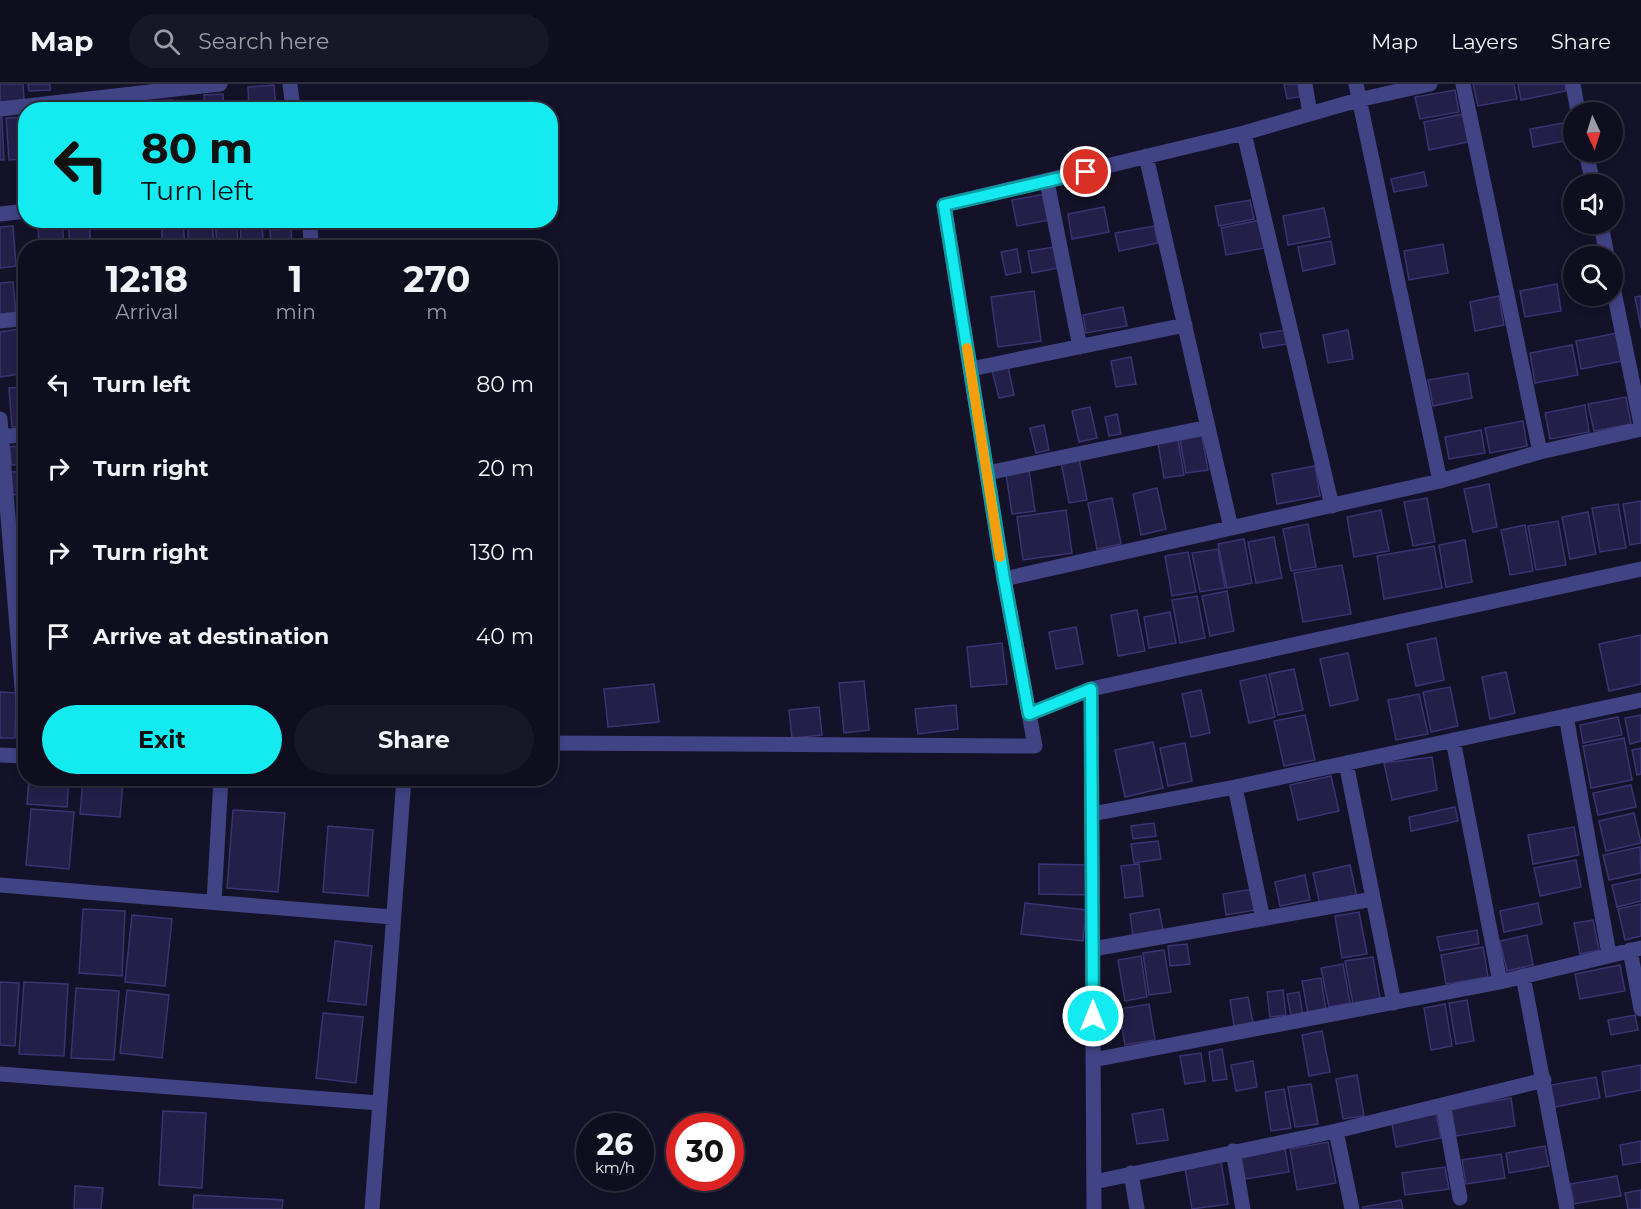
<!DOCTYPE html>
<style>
body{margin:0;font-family:Montserrat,sans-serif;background:#181728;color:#f1f3f6;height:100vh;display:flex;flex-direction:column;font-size:22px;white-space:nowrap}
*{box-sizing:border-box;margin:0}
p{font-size:20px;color:#9b9ca4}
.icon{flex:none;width:33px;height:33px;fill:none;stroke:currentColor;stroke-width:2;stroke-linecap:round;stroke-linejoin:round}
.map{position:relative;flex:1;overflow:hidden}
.sheet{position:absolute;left:18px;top:156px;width:540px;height:546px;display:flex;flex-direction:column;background:#0f0e1f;border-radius:24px;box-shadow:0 3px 9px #0003,0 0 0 2px #2f2e3d}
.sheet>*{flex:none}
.guide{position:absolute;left:18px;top:18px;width:540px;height:126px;border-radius:24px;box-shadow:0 3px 9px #0003,0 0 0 2px #2f2e3d;background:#14ebf1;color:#111;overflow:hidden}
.needle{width:39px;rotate:176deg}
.fabs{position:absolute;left:1563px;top:18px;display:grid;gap:12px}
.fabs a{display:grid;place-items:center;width:60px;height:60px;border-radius:50%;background:#0f0e1f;box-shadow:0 3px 9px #0003,0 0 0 2px #2f2e3d;font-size:30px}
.speed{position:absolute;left:576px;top:1029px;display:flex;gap:12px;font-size:30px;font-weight:700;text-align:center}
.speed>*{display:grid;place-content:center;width:78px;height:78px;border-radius:50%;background:#0f0e1f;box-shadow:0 3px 9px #0003,0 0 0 2px #2f2e3d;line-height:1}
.speed small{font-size:15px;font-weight:400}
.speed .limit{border:9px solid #d22;background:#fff;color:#111}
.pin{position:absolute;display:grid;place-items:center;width:51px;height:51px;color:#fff;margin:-26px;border:3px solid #fff;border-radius:50%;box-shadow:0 2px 6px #0007}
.me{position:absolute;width:66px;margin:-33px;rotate:0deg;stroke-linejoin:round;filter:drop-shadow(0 0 4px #0008)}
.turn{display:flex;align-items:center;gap:21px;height:126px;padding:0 24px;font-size:27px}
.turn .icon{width:78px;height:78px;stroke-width:2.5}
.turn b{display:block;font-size:42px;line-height:51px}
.eta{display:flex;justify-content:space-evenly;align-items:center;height:102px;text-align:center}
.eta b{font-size:36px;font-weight:700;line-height:42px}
.button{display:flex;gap:12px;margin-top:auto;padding:12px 24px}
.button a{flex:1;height:69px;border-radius:36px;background:#14ebf1;color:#111;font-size:24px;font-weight:700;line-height:69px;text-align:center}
.button a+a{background:#181728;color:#f1f3f6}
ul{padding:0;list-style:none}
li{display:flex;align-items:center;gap:18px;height:84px;padding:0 24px}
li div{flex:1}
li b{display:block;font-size:22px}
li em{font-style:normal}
header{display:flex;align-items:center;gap:36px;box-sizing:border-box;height:84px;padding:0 30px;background:#0f0e1f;border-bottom:2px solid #2f2e3d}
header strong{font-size:28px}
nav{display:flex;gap:33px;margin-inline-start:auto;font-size:21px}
.search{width:420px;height:54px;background:#181728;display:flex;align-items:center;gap:15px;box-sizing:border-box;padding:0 21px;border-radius:33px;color:#9b9ca4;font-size:22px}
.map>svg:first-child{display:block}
</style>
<header>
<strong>Map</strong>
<div class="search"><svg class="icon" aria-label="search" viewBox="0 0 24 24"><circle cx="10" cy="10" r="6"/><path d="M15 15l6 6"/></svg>Search here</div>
<nav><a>Map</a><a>Layers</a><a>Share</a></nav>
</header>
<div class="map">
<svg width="1641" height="1125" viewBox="0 0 1641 1125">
<rect width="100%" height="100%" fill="#141229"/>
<path fill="#241f48" stroke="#3b3373" stroke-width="1.5" d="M0,0H23L24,16L0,18Z
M28,0H50V6L29,7Z
M1284,0H1302L1304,12L1287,15Z
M1473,0H1514L1517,15L1478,22Z
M1518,0H1565L1566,7L1521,16Z
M274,1L276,26H249L248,3Z
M1455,6L1459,28L1420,35L1415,13Z
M223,10L224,26H205L204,11Z
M172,16L173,26H150L149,17Z
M104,19H124V26H104Z
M1463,30L1468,58L1429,66L1424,38Z
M2,33L4,76H0V34Z
M26,33V75L9,76L6,34Z
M1574,37V55L1533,63L1530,45Z
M1424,88L1427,102L1394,108L1391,95Z
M1045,110L1050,136L1017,142L1012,116Z
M1250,116L1254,135L1219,142L1215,122Z
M1104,123L1109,148L1072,155L1068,130Z
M1324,124L1330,153L1288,161L1283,132Z
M62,136L64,164H39L38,138Z
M68,136H89L91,164H70Z
M161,136H183L185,164H163Z
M187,136H212L214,162L189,164Z
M215,136H236L238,158L217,160Z
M240,136H262L263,156L241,157Z
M1260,136L1265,164L1226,171L1221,144Z
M13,142L16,182L0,184V143Z
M1154,142L1158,159L1119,167L1115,149Z
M291,145L292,164H271L270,146Z
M1331,157L1335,180L1303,187L1298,163Z
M1443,160L1448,189L1409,196L1404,167Z
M1054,163L1058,184L1032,189L1028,167Z
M1017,165L1021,188L1006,191L1001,168Z
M19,184H26V224H22Z
M13,198L16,231L0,232V199Z
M1557,200L1561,227L1525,233L1520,207Z
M1034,207L1041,257L998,263L991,213Z
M1499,212L1504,241L1475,247L1470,218Z
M1641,212V244L1635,213Z
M1123,223L1127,242L1086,249L1083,231Z
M19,245L26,289L0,293V248Z
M1285,246L1287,260L1263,264L1260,250Z
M1348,246L1353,275L1328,279L1323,251Z
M1618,249L1623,277L1581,285L1576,257Z
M1572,261L1578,291L1535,299L1530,269Z
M1131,273L1136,300L1116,303L1111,277Z
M1008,282L1014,311L999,314L992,286Z
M1468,289L1472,314L1433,322L1428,296Z
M26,303V342L12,343L9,304Z
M1626,313L1631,340L1594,347L1588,320Z
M1585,321L1589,348L1550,355L1545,329Z
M1090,323L1097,354L1079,358L1072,327Z
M1117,330L1121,350L1109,352L1105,333Z
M1523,337L1527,362L1490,369L1485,344Z
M1044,341L1049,366L1036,369L1030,344Z
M1481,346L1485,369L1449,375L1445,353Z
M1202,352L1208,386L1186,389L1180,356Z
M1178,356L1184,391L1164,394L1158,359Z
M26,361V380L11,381L10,363Z
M1079,374L1087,416L1069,419L1061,378Z
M1315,382L1320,412L1277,420L1272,390Z
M1029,386L1035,427L1012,430L1006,390Z
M26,387V410L10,411L8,388Z
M1489,400L1497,443L1473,448L1464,405Z
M1157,404L1166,445L1141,451L1133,410Z
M1112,414L1121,460L1097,465L1088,419Z
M1427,414L1435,458L1413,462L1404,418Z
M1641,417V459L1630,461L1623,420Z
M1618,420L1626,464L1600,468L1592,424Z
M1066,426L1072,469L1023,476L1017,433Z
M1381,426L1389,467L1354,473L1347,433Z
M1588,428L1596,470L1570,475L1562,433Z
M1558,437L1566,481L1536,486L1528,442Z
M1308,440L1316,483L1291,487L1283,445Z
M1525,441L1533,487L1510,491L1501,446Z
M1274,453L1282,494L1256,499L1248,458Z
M1244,455L1252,499L1227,504L1218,460Z
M1465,456L1472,498L1446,503L1439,461Z
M1434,462L1442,504L1384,515L1377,472Z
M1218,465L1225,504L1200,508L1192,469Z
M1188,468L1196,508L1172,512L1165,472Z
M1342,481L1351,530L1303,538L1294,489Z
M1227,507L1234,547L1210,552L1202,512Z
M1197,512L1205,554L1180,559L1172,516Z
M1137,526L1145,567L1118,572L1111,531Z
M1170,528L1176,559L1149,564L1144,533Z
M1076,543L1083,580L1056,585L1049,548Z
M1641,551V600L1609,607L1599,560Z
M1436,554L1444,596L1416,602L1407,560Z
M1002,559L1007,600L971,603L967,563Z
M1348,569L1358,616L1330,622L1320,575Z
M1294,585L1303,626L1278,631L1269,590Z
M1506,588L1515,629L1490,635L1482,593Z
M1266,591L1275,633L1249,639L1240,597Z
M864,597L869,646L844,649L839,599Z
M654,600L659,638L608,643L604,605Z
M1450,603L1458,642L1431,648L1423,608Z
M1201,606L1210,649L1191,653L1182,610Z
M0,608L16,609L15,654H0Z
M1419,610L1428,650L1396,656L1388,616Z
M956,621L958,645L918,650L915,625Z
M819,623L822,651L792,654L789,626Z
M1305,631L1315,676L1284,682L1274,637Z
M1641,631V657L1630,660L1625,634Z
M1618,633L1622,651L1583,659L1580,641Z
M1624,654L1632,696L1591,704L1583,662Z
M1153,658L1163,704L1125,713L1115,666Z
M1185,659L1192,697L1168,702L1160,664Z
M1641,664V690L1637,691L1632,666Z
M1432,673L1437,706L1392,716L1384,679Z
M1331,692L1339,727L1298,736L1290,701Z
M29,694L69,695L67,723L27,720Z
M83,695L123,698L120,733L80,730Z
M1631,701L1636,723L1598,731L1593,709Z
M1455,723L1458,737L1411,747L1409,733Z
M31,725L74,728L69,785L26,781Z
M233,726L285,729L278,808L227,804Z
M1634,729L1641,759L1606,767L1599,737Z
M1154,739L1156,752L1133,755L1131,742Z
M328,742L373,746L368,812L323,808Z
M1574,743L1579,771L1533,780L1528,751Z
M1158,757L1161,775L1134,779L1131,760Z
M1640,763L1641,789L1609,796L1603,771Z
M1576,776L1581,803L1540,812L1534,784Z
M1039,780L1090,781L1089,811L1039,810Z
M1139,780L1143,812L1125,814L1121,782Z
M1350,781L1357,813L1320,821L1313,789Z
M1305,791L1310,816L1280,822L1275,798Z
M1641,795V817L1617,823L1612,801Z
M1252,805L1256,826L1226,831L1223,810Z
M1025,819L1086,826L1083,857L1021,850Z
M1538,819L1542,840L1504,848L1500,827Z
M1641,820V852L1625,856L1618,825Z
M83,825L125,827L122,892L79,889Z
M1159,825L1163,846L1133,852L1130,830Z
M1359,828L1367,870L1342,874L1335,832Z
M132,831L172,835L165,902L125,898Z
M1593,836L1599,866L1580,870L1574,839Z
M1477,846L1479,860L1440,867L1437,853Z
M1527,851L1533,881L1507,887L1500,857Z
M335,857L372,862L366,921L328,917Z
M1187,860L1190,880L1170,882L1168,862Z
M1483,863L1488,893L1446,900L1441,871Z
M1164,866L1171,908L1149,911L1143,869Z
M1141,872L1147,913L1125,917L1118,876Z
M1373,873L1380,915L1353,920L1345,877Z
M1343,880L1350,919L1329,923L1321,884Z
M1620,881L1625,907L1580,915L1575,890Z
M1321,894L1326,927L1308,930L1302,897Z
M0,898L19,899L15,962L0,961Z
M24,898L68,900L64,972L19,970Z
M76,904L119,907L114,976L71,974Z
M127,906L169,911L162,974L120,969Z
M1283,906L1286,931L1270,933L1267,908Z
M1299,908L1303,931L1291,932L1287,910Z
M1248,913L1253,939L1234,942L1230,916Z
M1467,916L1474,957L1456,960L1449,919Z
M1149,920L1155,956L1125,961L1119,925Z
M1445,920L1452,962L1431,966L1424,924Z
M323,929L363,933L356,999L316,994Z
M1635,931L1638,946L1611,951L1608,936Z
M1322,947L1330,988L1309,992L1302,951Z
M1222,965L1227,995L1213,997L1209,968Z
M1201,969L1205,997L1185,1000L1180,972Z
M1253,977L1257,1003L1236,1007L1231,981Z
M1641,981V1006L1606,1013L1602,988Z
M1357,991L1364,1032L1343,1035L1336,995Z
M1596,993L1600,1014L1555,1023L1551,1001Z
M1311,1000L1318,1040L1295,1043L1288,1003Z
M1284,1005L1291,1044L1271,1047L1265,1008Z
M1511,1014L1515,1042L1456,1052L1451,1025Z
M1163,1025L1168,1056L1137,1060L1132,1030Z
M163,1027L206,1029L202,1104L159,1101Z
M1436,1030L1441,1054L1396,1063L1392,1039Z
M1641,1057V1078L1623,1081L1620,1061Z
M1328,1058L1336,1099L1297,1106L1290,1065Z
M1545,1062L1549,1082L1509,1089L1506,1069Z
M1285,1065L1289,1088L1245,1095L1241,1073Z
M1501,1070L1505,1094L1466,1100L1462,1076Z
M1221,1077L1228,1120L1192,1125L1185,1084Z
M1445,1083L1449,1105L1405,1111L1402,1089Z
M1617,1092L1621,1112L1574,1120L1570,1100Z
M75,1102L103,1104L101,1125H74Z
M1641,1106V1125H1628L1625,1109Z
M194,1111L283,1116L282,1125H193Z
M1401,1116L1403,1125H1363V1123Z"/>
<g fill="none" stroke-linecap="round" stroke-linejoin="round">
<path stroke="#404384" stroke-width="15" d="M290,0L293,26
M1305,0L1310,30
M1356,0L1440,397
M1463,0L1540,368
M1573,0L1578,28
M0,25L220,0
M1244,49L1332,422
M1586,68L1593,100
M1146,72L1231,444
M1047,98L1080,263
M0,130L26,127
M309,136L312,164
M1601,140L1607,172
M1612,198L1641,340
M0,237L26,234
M971,285L1185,241
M0,335L26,653
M3,353L26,350
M987,389L1208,343
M1004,495L1440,397L1540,368L1641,345
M1091,605L1094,1125
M1029,630L1091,605L1641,485
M1566,632L1609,870
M1453,656L1500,898
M550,659L1035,662L1004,495L944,121L1244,49L1358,16L1430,0
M0,671L26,672
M1346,679L1394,919
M1235,703L1263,835
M1092,730L1235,703L1641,616
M0,801L392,833
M214,818L221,694
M1093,865L1373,815
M1630,866L1641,925
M1523,892L1567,1125
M1093,976L1500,898L1641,864
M0,990L379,1019
M1443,1021L1460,1114
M1336,1047L1352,1125
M1233,1067L1243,1125
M1131,1089L1137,1125
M1094,1098L1336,1047L1544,996
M372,1125L404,694"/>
</g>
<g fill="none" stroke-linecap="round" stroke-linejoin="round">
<defs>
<path id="route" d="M1086,88L944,121L1004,495L1029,630L1091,605L1093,932"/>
</defs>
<use href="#route" stroke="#0d999d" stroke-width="15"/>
<use href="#route" stroke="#14ebf1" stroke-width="10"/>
<path stroke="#f59e0b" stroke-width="10" d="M967,264L1000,473"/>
</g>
</svg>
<div class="fabs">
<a><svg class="needle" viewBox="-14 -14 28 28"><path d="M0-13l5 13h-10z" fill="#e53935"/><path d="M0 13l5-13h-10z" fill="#9b9ca4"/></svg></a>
<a><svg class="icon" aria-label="sound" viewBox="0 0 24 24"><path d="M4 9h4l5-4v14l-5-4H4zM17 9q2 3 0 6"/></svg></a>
<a><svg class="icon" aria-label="search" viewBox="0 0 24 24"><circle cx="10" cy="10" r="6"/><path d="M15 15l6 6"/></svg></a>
</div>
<div class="speed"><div>26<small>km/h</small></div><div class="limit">30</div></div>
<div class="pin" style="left:1086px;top:88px;background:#d93025"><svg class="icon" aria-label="arrive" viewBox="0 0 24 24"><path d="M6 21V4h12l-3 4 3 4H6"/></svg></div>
<svg class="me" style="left:1093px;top:932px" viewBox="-20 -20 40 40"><circle r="17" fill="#14ebf1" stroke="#fff" stroke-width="3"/><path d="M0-11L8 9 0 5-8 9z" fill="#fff"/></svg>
<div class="guide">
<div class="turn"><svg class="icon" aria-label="left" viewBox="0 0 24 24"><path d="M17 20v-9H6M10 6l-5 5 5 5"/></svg><div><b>80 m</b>Turn left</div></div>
</div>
<section class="sheet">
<div class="eta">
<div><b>12:18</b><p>Arrival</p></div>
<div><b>1</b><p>min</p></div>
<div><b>270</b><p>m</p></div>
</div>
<ul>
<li><svg class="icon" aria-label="left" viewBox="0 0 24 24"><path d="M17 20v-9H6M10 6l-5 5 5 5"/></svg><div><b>Turn left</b></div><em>80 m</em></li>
<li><svg class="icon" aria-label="right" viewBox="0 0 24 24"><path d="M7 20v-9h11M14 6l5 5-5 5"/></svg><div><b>Turn right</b></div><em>20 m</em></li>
<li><svg class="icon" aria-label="right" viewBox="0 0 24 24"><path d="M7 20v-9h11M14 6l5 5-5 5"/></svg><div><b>Turn right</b></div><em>130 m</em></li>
<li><svg class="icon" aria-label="arrive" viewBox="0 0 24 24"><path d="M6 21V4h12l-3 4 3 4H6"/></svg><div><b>Arrive at destination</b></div><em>40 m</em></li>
</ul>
<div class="button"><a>Exit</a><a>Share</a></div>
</section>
</div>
